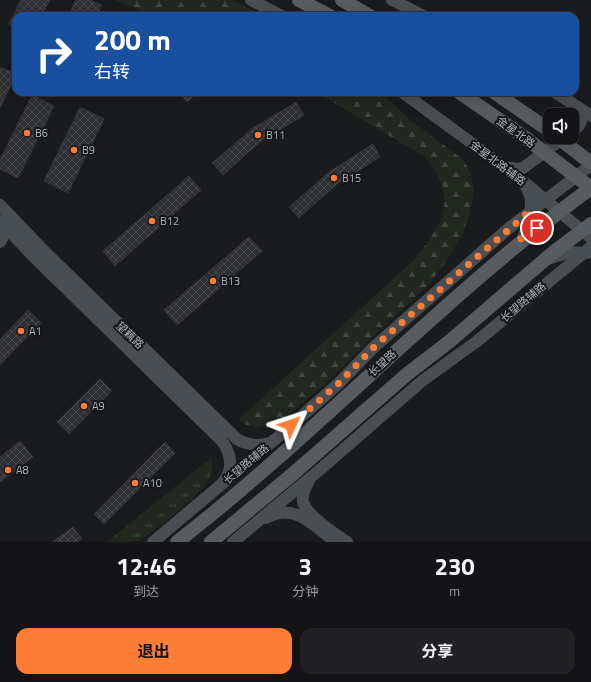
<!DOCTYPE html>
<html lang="zh">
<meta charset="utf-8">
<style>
body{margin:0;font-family:"Titillium Web","Noto Sans SC",sans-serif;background:#212123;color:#f1f3f6;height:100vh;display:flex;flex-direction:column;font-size:15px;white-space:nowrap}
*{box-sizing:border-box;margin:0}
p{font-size:13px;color:#9d9ea1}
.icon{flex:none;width:22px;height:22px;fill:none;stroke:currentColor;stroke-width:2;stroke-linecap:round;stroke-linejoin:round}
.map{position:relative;height:542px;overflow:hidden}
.drawer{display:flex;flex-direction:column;background:#141416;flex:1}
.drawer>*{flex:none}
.hud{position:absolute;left:12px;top:12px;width:567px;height:84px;border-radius:12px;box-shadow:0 4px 16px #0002,0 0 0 1px #333335;background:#1a4fa0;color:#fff;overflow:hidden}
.tools{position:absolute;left:543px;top:108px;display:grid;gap:8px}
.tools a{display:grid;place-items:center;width:36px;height:36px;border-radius:8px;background:#141416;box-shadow:0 4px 16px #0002,0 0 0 1px #333335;font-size:20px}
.pin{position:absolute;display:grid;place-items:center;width:34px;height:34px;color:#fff;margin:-17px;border:2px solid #fff;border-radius:50%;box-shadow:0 1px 4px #0007}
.me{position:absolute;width:44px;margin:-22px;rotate:48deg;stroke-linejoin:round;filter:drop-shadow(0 0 3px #0008)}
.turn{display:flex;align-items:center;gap:14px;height:84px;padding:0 16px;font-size:18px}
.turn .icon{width:52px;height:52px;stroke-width:2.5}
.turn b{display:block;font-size:28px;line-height:34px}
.eta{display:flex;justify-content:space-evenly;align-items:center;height:68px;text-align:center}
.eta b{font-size:24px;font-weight:700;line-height:28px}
.action{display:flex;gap:8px;margin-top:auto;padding:8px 16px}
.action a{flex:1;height:46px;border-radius:12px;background:#fc7d33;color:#111;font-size:16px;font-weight:700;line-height:46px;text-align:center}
.action a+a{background:#212123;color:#f1f3f6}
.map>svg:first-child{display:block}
</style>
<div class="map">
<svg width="591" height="542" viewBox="0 0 591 542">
<defs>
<pattern id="forest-firs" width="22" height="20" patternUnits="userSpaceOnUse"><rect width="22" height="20" fill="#21281f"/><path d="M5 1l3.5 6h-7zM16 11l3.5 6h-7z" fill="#3f453e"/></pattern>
<pattern id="park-tufts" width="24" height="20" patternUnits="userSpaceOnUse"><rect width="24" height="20" fill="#21281f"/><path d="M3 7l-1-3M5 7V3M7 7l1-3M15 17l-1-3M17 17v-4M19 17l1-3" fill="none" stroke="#3f453e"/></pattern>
<pattern id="building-cross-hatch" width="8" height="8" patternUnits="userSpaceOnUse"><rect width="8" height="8" fill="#2d2e31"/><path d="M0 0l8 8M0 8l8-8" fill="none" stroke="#494a4d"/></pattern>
</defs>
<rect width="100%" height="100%" fill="#1a1b1d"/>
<path fill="url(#forest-firs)" d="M115,0H232L265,16H155Z
M316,92H381L410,120L464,160L470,173L474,191L470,213L462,235L447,260L428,286L366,343L332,378L280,422L258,427L247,425L238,420L414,260C443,223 460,199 425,157Z"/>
<path fill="url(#park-tufts)" d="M211,458C212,465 213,472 209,479C203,493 152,534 138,541C130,542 115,542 107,542Z"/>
<path fill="url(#building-cross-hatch)" stroke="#343539" d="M21,0H50L42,16H16V27L9,24Z
M76,0H90L102,5L97,16H68Z
M0,67L16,74L0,108Z
M178,92H199L187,102Z
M32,95L54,106L18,178L0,169V160Z
M296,102L304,115L261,141L223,175L212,163L253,128Z
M80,107L104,119L68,193L44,181Z
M373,144L380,157L337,184L299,218L289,207L329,172Z
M189,176L201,190L115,266L103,251Z
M249,237L262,251L177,325L164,310Z
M28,310L41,323L0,365V339Z
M100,379L112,391L69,434L57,422Z
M20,441L33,457L0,482V457Z
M165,442L175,453L104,524L94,514Z
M73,527L82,539L77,542H52Z"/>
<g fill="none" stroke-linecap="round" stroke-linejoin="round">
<path stroke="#494e52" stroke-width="12" d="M251,0L282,16
M392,0L424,16
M402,92L518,177L591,238
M555,92L591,116
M572,132C583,124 584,118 577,107
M505,167L518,169L523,168L565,137
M0,205L41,248L237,439C248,446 258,446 270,443
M0,221L35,258L221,440C231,452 234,468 224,481
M0,242L11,222
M521,242C528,224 538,201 524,184
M548,259L569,252L587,253
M309,481C305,487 302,494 303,502C307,516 335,534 347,542
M266,518C296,502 313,526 336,542
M153,542L279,436L338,384L374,347L509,228L591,165
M233,542L323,467L422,381L476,342L591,247"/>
<path stroke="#575c61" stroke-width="14" d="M299,0L330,16
M342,0L370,16
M459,92L527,139
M494,92L550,131
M177,542C320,431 444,295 591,188
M211,542L294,473L406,375L450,341L555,251L591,224"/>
<path stroke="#575c61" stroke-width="14" d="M557,137L591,163
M527,139L591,188"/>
</g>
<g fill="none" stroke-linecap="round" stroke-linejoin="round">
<path stroke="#fc7d33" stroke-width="7" stroke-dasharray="0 12.6" d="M291,425L338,384L374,347L531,210L520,242L537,228"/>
</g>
<g fill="#fc7d33" stroke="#151618" stroke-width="1.5">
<circle cx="27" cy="133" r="4"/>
<circle cx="258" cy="135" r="4"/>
<circle cx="74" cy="150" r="4"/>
<circle cx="334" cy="178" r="4"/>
<circle cx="152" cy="221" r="4"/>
<circle cx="213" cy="281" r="4"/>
<circle cx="21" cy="331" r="4"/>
<circle cx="84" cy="406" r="4"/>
<circle cx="8" cy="470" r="4"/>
<circle cx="135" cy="483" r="4"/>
</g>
<g text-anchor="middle" stroke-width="4" stroke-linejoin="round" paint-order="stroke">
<g font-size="11" fill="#acb6bd" stroke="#151618">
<text transform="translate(516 132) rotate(36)" y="4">金星北路</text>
<text transform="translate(498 163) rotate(37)" y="4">金星北路辅路</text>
<text transform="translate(523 302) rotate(-40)" y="4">长望路辅路</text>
<text transform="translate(130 335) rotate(44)" y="4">望藕路</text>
<text transform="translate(382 363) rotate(-43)" y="4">长望路</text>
<text transform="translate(246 464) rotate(-40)" y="4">长望路辅路</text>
</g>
<g font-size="11" fill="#acb6bd" stroke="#151618" text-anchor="start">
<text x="35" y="137">B6</text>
<text x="266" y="139">B11</text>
<text x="82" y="154">B9</text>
<text x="342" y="182">B15</text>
<text x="160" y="225">B12</text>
<text x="221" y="285">B13</text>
<text x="29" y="335">A1</text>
<text x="92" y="410">A9</text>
<text x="16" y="474">A8</text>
<text x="143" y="487">A10</text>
</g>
</g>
</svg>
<div class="tools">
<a><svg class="icon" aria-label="sound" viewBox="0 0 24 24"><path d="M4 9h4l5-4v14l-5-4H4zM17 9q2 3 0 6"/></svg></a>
</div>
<div class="pin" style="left:537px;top:228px;background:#d93025"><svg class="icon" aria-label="arrive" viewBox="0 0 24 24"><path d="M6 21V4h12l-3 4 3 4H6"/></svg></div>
<svg class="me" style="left:291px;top:425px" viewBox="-20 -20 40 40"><path d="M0-17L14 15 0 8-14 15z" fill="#fc7d33" stroke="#fff" stroke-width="4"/></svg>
<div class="hud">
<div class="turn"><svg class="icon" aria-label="right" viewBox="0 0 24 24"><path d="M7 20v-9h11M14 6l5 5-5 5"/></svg><div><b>200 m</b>右转</div></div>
</div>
</div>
<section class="drawer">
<div class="eta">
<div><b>12:46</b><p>到达</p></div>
<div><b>3</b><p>分钟</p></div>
<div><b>230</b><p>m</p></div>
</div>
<div class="action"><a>退出</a><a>分享</a></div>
</section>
